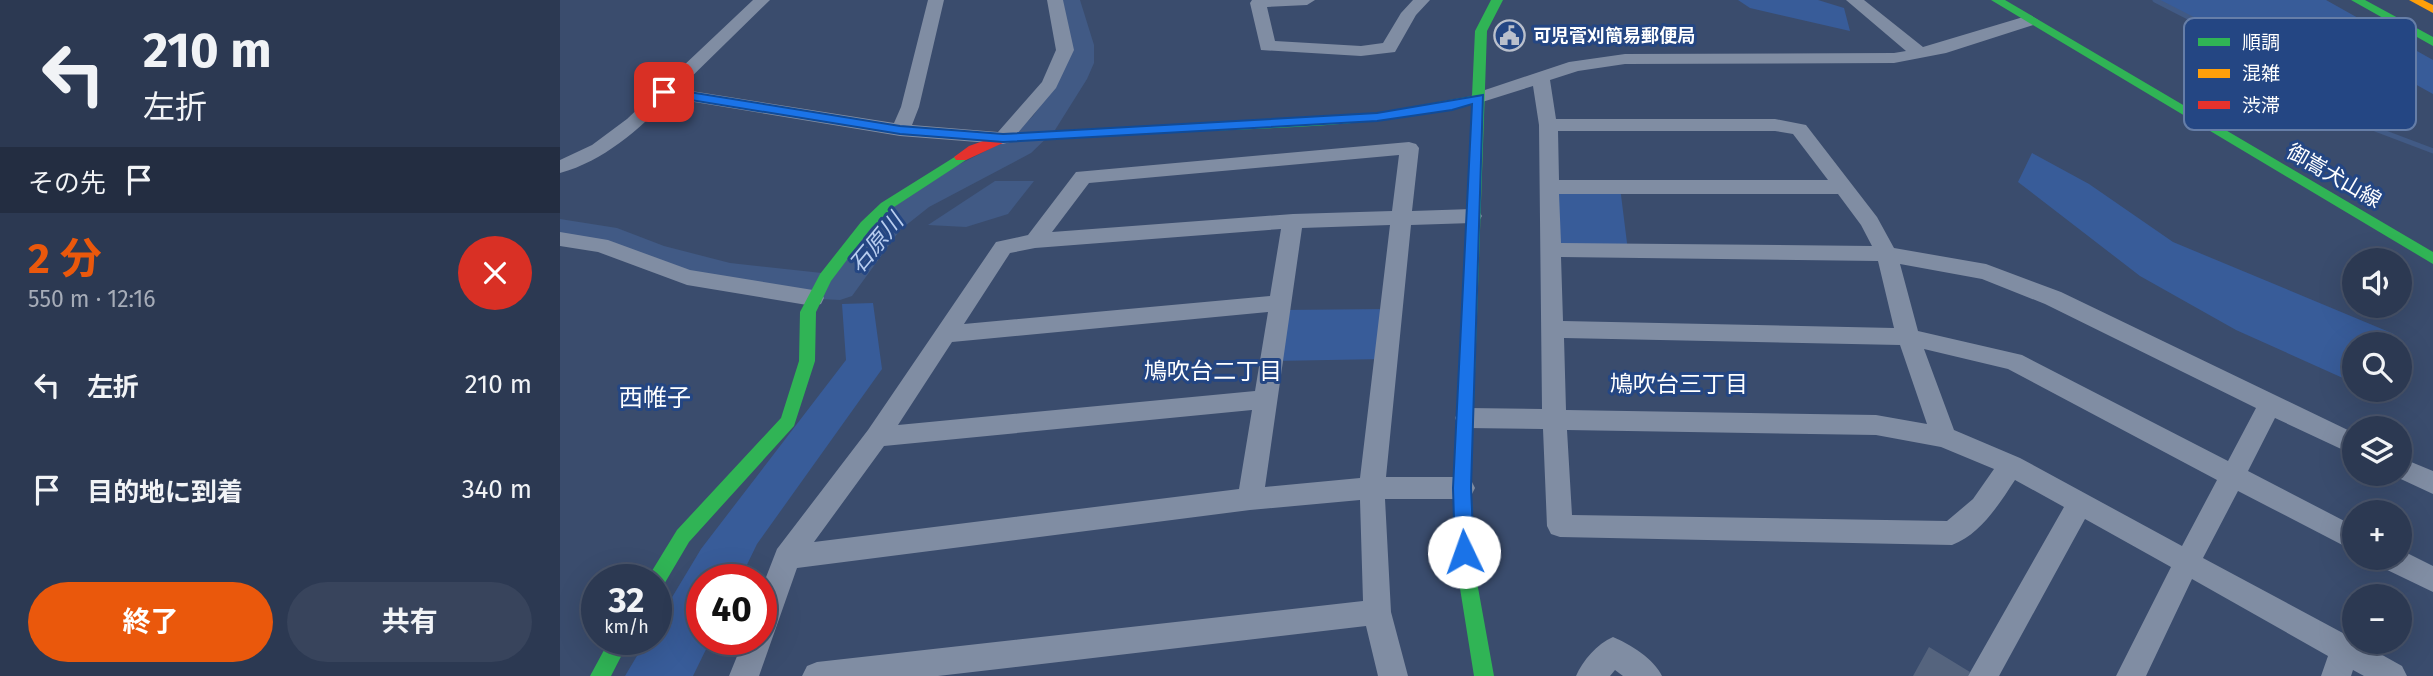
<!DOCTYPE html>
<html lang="ja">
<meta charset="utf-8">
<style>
body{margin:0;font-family:"Fira Sans","Noto Sans JP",sans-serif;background:#38445c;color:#f1f3f6;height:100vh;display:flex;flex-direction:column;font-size:26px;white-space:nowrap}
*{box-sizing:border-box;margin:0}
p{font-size:23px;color:#a6acb8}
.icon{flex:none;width:38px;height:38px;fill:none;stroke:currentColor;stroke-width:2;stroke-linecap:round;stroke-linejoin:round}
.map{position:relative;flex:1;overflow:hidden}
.side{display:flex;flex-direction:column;background:#2c3952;width:560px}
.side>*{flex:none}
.top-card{background:#2c3952;color:#f1f3f6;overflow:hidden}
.controls{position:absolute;left:1782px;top:248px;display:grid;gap:14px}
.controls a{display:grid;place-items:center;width:70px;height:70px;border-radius:50%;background:#2c3952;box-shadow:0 7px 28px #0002,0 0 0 2px #485369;font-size:35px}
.speed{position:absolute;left:21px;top:564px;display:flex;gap:14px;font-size:35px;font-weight:700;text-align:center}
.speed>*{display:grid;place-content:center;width:91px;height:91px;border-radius:50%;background:#2c3952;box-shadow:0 7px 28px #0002,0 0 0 2px #485369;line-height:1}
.speed small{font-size:18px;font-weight:400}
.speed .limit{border:10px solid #d22;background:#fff;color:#111}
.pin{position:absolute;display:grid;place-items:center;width:60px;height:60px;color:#fff;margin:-30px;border-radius:14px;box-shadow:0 4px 10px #0006}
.me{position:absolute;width:77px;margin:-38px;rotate:357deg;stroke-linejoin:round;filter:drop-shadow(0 0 5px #0008)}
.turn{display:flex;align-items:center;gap:24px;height:147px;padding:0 28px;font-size:32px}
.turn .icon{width:91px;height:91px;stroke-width:2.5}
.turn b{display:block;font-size:49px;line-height:60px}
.then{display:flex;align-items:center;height:66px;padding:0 28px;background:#0003;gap:14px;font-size:26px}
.round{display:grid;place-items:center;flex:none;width:74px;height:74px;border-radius:37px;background:#38445c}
.head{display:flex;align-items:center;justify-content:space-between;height:119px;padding:0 28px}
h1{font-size:42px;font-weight:700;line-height:52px;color:#ea580c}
.primary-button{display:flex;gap:14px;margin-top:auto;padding:14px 28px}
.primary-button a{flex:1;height:80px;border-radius:42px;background:#ea580c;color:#fff;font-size:28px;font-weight:700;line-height:80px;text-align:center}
.primary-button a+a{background:#38445c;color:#f1f3f6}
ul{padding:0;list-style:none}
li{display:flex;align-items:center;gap:21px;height:105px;padding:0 28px}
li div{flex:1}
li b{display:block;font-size:26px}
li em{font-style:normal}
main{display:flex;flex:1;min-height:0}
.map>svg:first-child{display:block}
</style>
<main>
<section class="side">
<div class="top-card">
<div class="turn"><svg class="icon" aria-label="left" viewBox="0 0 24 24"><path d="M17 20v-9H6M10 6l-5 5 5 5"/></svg><div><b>210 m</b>左折</div></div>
<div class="then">その先<svg class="icon" aria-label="arrive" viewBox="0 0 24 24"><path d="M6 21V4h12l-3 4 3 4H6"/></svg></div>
</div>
<div class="head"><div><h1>2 分</h1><p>550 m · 12:16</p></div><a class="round" style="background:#d93025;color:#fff"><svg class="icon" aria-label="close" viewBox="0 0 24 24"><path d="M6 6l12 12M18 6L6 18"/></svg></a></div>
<ul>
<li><svg class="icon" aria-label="left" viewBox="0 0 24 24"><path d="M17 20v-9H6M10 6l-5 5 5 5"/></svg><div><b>左折</b></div><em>210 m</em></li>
<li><svg class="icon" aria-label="arrive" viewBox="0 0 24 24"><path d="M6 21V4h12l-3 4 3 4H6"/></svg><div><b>目的地に到着</b></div><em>340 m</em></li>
</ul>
<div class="primary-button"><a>終了</a><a>共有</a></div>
</section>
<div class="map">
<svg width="1873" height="676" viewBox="0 0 1873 676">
<rect width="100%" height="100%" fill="#3a4c6d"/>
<path fill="#385c99" d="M1178,0H1258L1284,8L1290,31L1190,8Z
M1599,0H1766L1873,60V94L1806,57L1664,35Z
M1472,153L1529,184L1613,242L1834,334L1836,345H1794V383L1676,330L1580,276L1458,182Z
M990,187H1060L1068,251L991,250Z
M313,303L322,369L197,544L180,579H142V639H151L133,676H65L87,639H96V624L141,549L286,360L282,304Z
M830,309L825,359L712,361L720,310Z"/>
<path fill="#415a85" d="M435,181H474L448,214L406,227L368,225Z"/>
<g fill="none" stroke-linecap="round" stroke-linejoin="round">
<path stroke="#415a85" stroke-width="5" d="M1595,0L1638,22L1700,65
M1757,107L1873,151"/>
<path fill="#415a85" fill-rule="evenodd" d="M494,0H520L534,45V63L527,79L495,130L471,153L369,207L340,230L292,296L280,300L242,298L170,287L83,265L50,250L0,241V219L57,228L104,246L170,263L271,274L316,214L347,191L449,139L473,116L499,79L506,63V45Z"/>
</g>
<path fill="#55647e" d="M938,30L966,33L964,42L935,39Z
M1369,647L1410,672L1408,676H1353Z"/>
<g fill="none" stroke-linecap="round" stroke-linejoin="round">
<path fill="#808da3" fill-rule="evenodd" d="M193,0H210L119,89L334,123L341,107L368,0H384L359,107L352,125L438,132L482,82L496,50L487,0H503L514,50L496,88L450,142L443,144L340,136L110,98C78,130 44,161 0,173V160L32,145L67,119Z
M692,0H755L747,5L707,7L715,41L801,46L823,43L841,13L853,0H870L856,15L835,52L801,56L701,50L690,3Z
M1286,0H1304L1363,47L1470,15L1478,20L1476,24L1386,53L1334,63L1065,64L1018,71L990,80L996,119H1215L1246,125L1317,217L1334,248L1426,264L1501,292L1794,433V455L1715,418L1688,471L1794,526V551L1678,491L1643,558L1794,639V642H1799L1842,666L1847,676H1804L1793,670L1791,676H1761L1768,656L1632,579L1586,676H1556L1611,567L1525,519L1439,676H1408L1504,507L1455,480C1439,504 1421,534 1392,545L1000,537L991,534L987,526L983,429L907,428L898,425L895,418L898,411L907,408L982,409L979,125L973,86L919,103L913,102L910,98L913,94L1009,62L1065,54L1334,53L1346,51ZM998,131H1215L1233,134L1268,180H999ZM999,194H1278L1301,225L1312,246L1001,243ZM1001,257L1318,261L1334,328L1003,321ZM1340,264L1422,279L1485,304L1696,408L1668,461L1462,355L1358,331ZM1004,338L1340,345L1367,424L1316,415L1006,410ZM1364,349L1448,369L1657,480L1622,546L1460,458L1394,430ZM1007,430L1316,435L1381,447L1434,469L1413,499L1387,521L1012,515Z
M849,142L856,144L859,148L852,211L912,209L919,211L922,216L919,221L912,223L851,225L826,477H902L911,480L915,488L911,496L902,499H825L831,612L848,676H818L806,626L378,676H242L247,666L257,662L803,601L800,500L690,510L237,568L199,676H169L184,639H201V590L217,549L308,430L436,242L468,235L516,172ZM839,155L832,211L733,214L492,232L529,183ZM830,225L800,478L705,487L742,228ZM721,229L710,296L404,324L450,253L475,248ZM708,312L695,391L338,425L392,342ZM692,410L679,489L254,542L324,446Z
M0,232L48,240L130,270L253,290L261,292L264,298L261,304L253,306L127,285L38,252L0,246Z
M1839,457L1873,471V494L1830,474H1839Z
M1839,549L1873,566V592L1821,567L1818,558H1839Z
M1053,637C1070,644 1094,659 1102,676H1063L1055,670L1050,676H1016C1023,660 1037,644 1053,637Z"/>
<path fill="#30b455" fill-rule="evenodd" d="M931,0H943L927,31L911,488L917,582L934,676H914L899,582L893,488L912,104C824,126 733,127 643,131L637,127L643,123L817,113L912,96L915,31Z
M1431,0H1445L1873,252V264Z
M1791,0H1805L1873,37V46Z
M401,153L408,157L406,160L331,209L311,228L271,281L256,312L255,361L234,426L129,542L103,586L96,588V579H87L117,530L221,418L239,361L240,312L260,274L301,222L321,203Z
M50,639H70L51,676H30Z"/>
<path fill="#ff9f0a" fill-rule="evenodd" d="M1849,0H1863L1873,5V13Z"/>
<path fill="#e5322d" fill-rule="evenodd" d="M643,123L648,124V130L445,142L406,160H396L394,157L409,146L443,134Z"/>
</g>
<path fill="#1a73e8" stroke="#114b97" stroke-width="2" d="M104,88L340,126L443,134L817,113L923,95L911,488L914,552L911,558L904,560L898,558L895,552L893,488L912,104L892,110L817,121L443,142L340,134L100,95V90Z"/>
<defs>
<symbol id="civic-ring" viewBox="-11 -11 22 22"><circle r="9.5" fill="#244683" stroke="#bac0cc" stroke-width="1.5"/><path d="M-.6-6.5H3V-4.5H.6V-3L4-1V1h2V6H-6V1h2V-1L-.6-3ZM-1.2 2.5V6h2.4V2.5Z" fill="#bac0cc"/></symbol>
</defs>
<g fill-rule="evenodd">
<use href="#civic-ring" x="932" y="18" width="35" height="35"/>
</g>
<g text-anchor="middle" stroke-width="6" stroke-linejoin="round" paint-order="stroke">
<g font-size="18" font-weight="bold" fill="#fff" stroke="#244683" text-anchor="start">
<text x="973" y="42">可児菅刈簡易郵便局</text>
</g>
<g font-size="21" fill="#fff" stroke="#244683">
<text transform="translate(1774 176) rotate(30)" y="7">御嵩犬山線</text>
</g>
<g font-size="23" font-style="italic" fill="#b8cdef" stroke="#244683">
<text transform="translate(316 243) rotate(-50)" y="8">石原川</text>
</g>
<g font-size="23" fill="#fff" stroke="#244683">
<text x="653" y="379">鳩吹台二丁目</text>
<text x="1119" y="392">鳩吹台三丁目</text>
</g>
<g font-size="24" fill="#fff" stroke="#244683">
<text x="95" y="406">西帷子</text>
</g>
</g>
<rect x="1624" y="18" width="232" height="112" rx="10" fill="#244683" stroke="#667ea8" stroke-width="2"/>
<rect x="1638" y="38" width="32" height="8" fill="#30b455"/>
<rect x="1638" y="69" width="32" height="9" fill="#ff9f0a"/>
<rect x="1638" y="101" width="32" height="8" fill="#e5322d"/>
<g font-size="19" fill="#fff">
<text x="1682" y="49">順調</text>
<text x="1682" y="80">混雑</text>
<text x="1682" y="112">渋滞</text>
</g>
</svg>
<div class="controls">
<a><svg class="icon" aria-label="sound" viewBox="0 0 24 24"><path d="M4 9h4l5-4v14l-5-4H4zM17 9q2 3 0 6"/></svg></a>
<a><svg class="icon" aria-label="search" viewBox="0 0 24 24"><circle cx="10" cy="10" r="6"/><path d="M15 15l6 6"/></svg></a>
<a><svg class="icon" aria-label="layers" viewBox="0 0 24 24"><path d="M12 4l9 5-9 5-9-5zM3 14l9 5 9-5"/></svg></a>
<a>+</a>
<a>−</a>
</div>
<div class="speed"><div>32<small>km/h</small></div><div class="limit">40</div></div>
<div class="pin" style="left:104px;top:92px;background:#d93025"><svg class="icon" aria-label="arrive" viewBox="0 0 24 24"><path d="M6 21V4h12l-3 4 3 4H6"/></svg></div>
<svg class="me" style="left:904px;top:552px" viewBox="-20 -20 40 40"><circle r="19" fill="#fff"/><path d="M0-13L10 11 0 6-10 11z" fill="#1a73e8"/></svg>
</div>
</main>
